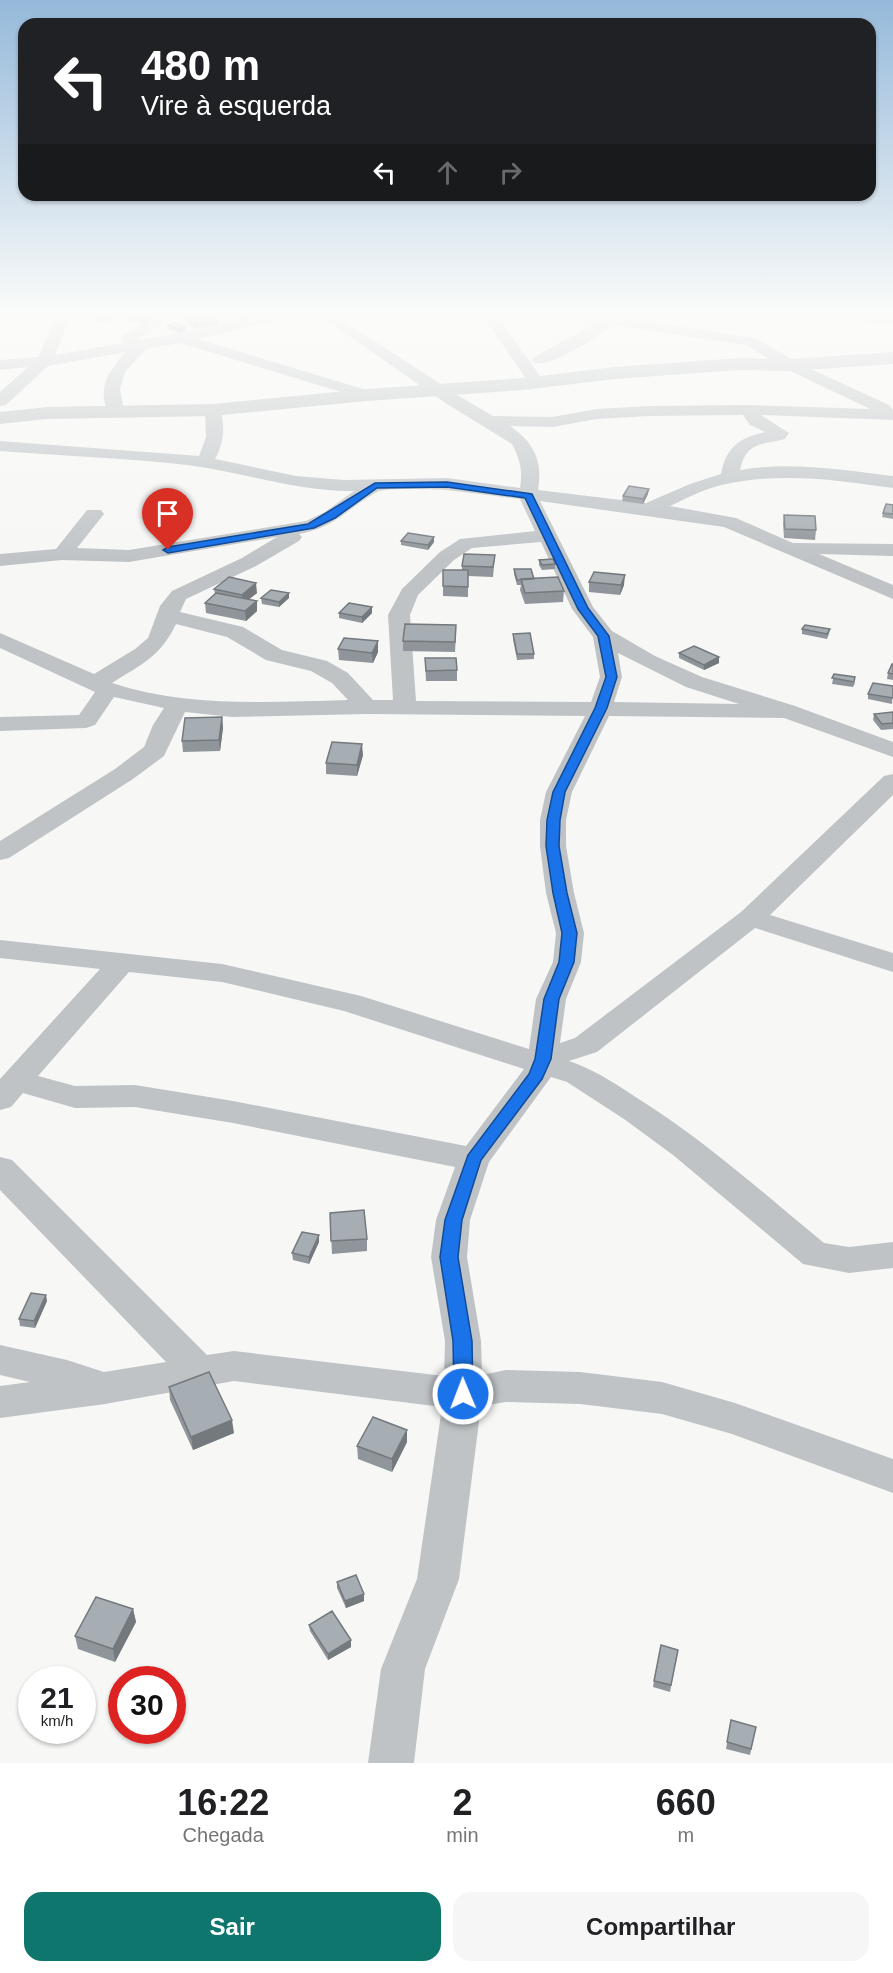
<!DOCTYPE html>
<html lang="pt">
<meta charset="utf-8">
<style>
body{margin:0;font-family:Arial,sans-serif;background:#f6f6f6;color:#202124;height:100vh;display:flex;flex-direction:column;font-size:22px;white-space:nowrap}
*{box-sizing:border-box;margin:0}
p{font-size:20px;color:#757577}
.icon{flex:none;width:33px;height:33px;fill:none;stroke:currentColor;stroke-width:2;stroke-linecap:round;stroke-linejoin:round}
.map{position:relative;height:1763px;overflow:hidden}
.side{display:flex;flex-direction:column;background:#fff;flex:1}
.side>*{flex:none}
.top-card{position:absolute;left:18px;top:18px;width:858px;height:183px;border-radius:18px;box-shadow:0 2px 4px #0004;background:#202124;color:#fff;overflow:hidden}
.speed{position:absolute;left:18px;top:1666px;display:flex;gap:12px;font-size:30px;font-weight:700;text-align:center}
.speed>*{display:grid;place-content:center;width:78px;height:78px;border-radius:50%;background:#fff;box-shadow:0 2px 4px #0004;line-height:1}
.speed small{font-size:15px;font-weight:400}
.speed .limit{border:9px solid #d22;background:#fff;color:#111}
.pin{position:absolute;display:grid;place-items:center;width:51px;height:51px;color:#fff;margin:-62px -26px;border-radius:50% 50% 50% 0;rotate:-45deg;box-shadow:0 0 6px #0007}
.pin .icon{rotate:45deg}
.me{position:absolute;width:66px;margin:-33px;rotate:359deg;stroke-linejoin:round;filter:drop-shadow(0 0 4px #0008)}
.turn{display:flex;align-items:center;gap:21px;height:126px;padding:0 24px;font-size:27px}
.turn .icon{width:78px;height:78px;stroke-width:2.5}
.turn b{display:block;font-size:42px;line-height:51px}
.lanes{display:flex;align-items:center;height:57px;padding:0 24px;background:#0003;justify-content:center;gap:30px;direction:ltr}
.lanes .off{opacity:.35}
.eta{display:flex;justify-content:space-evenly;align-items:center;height:102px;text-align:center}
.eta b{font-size:36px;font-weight:800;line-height:42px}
.cta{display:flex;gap:12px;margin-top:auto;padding:12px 24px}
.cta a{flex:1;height:69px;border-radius:18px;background:#0f766e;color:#fff;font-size:24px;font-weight:800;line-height:69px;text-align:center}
.cta a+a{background:#f6f6f6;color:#202124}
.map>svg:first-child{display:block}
</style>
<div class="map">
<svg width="893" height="1763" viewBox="0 0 893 1763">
<rect width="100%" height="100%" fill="#f7f8f5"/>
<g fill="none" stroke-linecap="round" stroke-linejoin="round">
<path fill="#bfc3c6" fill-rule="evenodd" d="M57,316H71L55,355L124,343L120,339L123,336L156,316H173L139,339L141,340C189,332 237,316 285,316L283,319L198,339L373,392L375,395L373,398H361L180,343L146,349L125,372L120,389L124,411L122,415H110C95,390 109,370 126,352L48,366L6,405L0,406V392L28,367L0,370V360L38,357Z
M320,316H336L459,396L493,416L552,417L597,409L650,406L748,405L870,409L784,368L746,345L613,325C597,336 552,368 534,363L532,360L534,357L597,323L577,319L575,316H611L755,338L796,362L889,405L893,410V420L761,415L789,433L785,439C761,445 746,442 740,470C790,461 843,470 893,476V488C838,480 781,472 726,484C706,488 687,498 670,506L736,518L793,543L893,544V556L819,554L893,585V599L724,527L540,501L593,607L612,631L655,656L702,677L795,706L893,742V757L784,718L609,716L572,792L566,820V846L574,893L584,933L581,962L566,999L560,1043L575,1038L741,912L884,776L893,774V795L770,915L893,953V972L755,928L597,1052L569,1061C593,1069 613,1082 634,1096C702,1138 762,1192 824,1243L849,1247L893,1242V1268L849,1273L803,1264L673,1155L624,1119L567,1082L551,1077L489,1162L470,1220L467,1257L481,1341L482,1375L506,1370L580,1372L662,1382L735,1403L893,1459V1493L732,1434L662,1414L580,1404L506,1402L481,1406L459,1579L425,1669L414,1763H368L381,1669L417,1579L442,1407L234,1381L105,1404L0,1418V1386L30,1382L0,1375V1345L67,1360L104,1372L166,1362L0,1190V1157L12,1160L207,1355L234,1351L444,1376L445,1341L431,1257L436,1220L455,1167L233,1123L135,1107L75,1108L23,1093L11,1107L0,1110V1079L100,969L0,958V940L222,964L361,996L529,1049L536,999L553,962L556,933L546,893L540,846V820L546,792L585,716L367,714L232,717L185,712L164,756L133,779L9,858L0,860V841L115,769L144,747L153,725L164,708L114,697L95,725L86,728L0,731V717L79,715L95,692L0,648V633L94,674L135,649L148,638L160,606L172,591L242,558L277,537L129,562L62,560L0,566V554L56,549L87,510H101L104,514L77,548L129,550L306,521L325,512L354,491C297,492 243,472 187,465C125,458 62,456 0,451V441L199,456L206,437L205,410L213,405L221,410C225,428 224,443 215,459L296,476L344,480L447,478L520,488C523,471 520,459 512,444L447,404ZM743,415L750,425L765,432C739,438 726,447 721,474L690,484L646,503L538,490C543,460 534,443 510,426L552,427L597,419L650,416ZM447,490L520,499L535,531L460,539L440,552L402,589L388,615L393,700H373L348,673L327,661L282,650L243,627L180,612L186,599L256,566L299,541L302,537L299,534C337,527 347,508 377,492C386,487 433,490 447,490ZM541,542L572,609L593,637L600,677L591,702L416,701L410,615L418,595L454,560L472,548ZM176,624L227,637L266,660L311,671L332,683L348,700C270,702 188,708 112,683C142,664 160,657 176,624ZM618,653L686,687L739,704L614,702L622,677ZM129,972L222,982L344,1011L524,1069L466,1146L233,1101L135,1085L75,1086L38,1076Z
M483,316H497L545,383L543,386H531Z
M831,316H893V324L838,320Z"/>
<path fill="#bfc3c6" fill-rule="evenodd" d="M893,352V364L790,371L739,370L615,379L523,390L367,401L213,416L47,419L0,424V412L47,407L213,404L367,389L523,378L615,367L739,358L790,359Z"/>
</g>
<path fill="#8f959a" d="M96,316H111V319L107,322L94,321V317Z
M151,316V320L145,324L128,321V317Z
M184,316L207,317L218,320V324L194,328L189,325L188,321L184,319Z
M240,316H254L248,320L240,319Z
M167,325L185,327L186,331L179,333L167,329Z
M648,494L643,504L622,501L623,496Z
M893,505V519L882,517L883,513Z
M784,515L816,530L815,540L784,538L783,524Z
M401,541L434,542L428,550L401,545Z
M495,555L493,577L468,576V597L443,596V570H462V566Z
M539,560L555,564V569L542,570L539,565Z
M514,569L564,591L563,602L525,604L520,590L521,585H517L514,574Z
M589,582L624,585L620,595L589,592Z
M214,589L257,593L249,599L257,611L246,621L206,613L205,603L215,594Z
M261,598H289L279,607L262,604Z
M339,613H372L362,623L339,618Z
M802,629H830L829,634L827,639L802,634Z
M513,634L534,654V659L517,660L513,639Z
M456,635L455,652L403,651V641Z
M338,649L378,652L373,663L339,660Z
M679,653L719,663L704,670L679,658Z
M425,658L457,670V681H426Z
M893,664V680L887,679L888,673Z
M834,674L855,683L853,687L832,684Z
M893,686L892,704L868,699V694Z
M893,712V729L881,730L873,720L874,714Z
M222,717L223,728L220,751L183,752L182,741Z
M363,755L357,776L326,774V763Z
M330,1213L367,1239V1251L332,1254Z
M319,1242L309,1264L293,1260L292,1253Z
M47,1301L35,1328L20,1326L19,1319Z
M169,1387L234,1433L193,1450L170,1400Z
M407,1442L392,1472L358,1459L357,1446Z
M337,1582L364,1594V1601L346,1608L337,1588Z
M133,1609L136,1622L115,1662L78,1649L75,1636Z
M309,1625L351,1647L328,1660L310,1631Z
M678,1650L670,1692L653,1687L654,1681Z
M731,1720L756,1727L750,1755L726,1749Z"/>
<path fill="#74797d" d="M109,316H111V319L107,322L106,318Z
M151,316V320L145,324L144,320Z
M247,316H254L248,320Z
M218,320V324L194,328V324Z
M185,327L186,331L179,333L178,329Z
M649,489L648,494L643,504V499Z
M434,537V542L428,550V545Z
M625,575L624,585L620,595L621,585Z
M256,583L257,593L242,605V595Z
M289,593V598L279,607V602Z
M257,601V611L246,621L245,611Z
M372,607V613L362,623V617Z
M378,641V652L373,663L372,653Z
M719,657V663L704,670V665Z
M222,717L223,728L220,751L219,740Z
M362,744L363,755L357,776V765Z
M319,1235V1242L309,1264V1257Z
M46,1295L47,1301L35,1328L34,1321Z
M232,1420L234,1433L193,1450L191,1437Z
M407,1430V1442L392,1472V1459Z
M364,1594V1601L346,1608L345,1601Z
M133,1609L136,1622L115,1662L113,1649Z
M351,1640V1647L328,1660V1654Z"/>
<path fill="#a6adb3" stroke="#74797d" stroke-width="1.5" d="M96,316H109L106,318L94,317Z
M131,316H151L144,320L128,317Z
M184,316H207L196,320L212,316L218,320L194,324L188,321L194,320Z
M174,323L185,327L178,329L167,325Z
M629,486L649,489L643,499L623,496Z
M886,504L893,505V514L883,513Z
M784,515L815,516L816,530L785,529Z
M408,533L434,537L428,545L401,541Z
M464,554L495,555L493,567L462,566Z
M553,559L555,564L542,565L539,560Z
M514,569H531L534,579L517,580Z
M443,570H468V587L443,586Z
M594,572L625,575L621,585L589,582Z
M229,577L256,583L242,595L214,589Z
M558,577L564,591L525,593L521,579Z
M271,590L289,593L279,602L261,598Z
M216,593L257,601L245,611L205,603Z
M349,603L372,607L362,617L339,613Z
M405,624L456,625L455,642L403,641Z
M805,625L830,629L827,634L802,629Z
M530,633L534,654H517L513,634Z
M344,638L378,641L372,653L338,649Z
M694,646L719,657L704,665L679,653Z
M425,658H456L457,670L426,671Z
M892,664H893V674L888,673Z
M834,674L855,677L854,682L832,678Z
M873,683L893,686V698L868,694Z
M893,712V723L882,724L874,714Z
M222,717L219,740L182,741L185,718Z
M332,742L362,744L357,765L326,763Z
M364,1210L367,1239L331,1241L330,1213Z
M302,1232L319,1235L309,1257L292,1253Z
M31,1293L46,1295L34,1321L19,1319Z
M209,1372L232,1420L191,1437L169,1387Z
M373,1417L407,1430L392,1459L357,1446Z
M356,1575L364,1594L345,1601L337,1582Z
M96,1597L133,1609L113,1649L75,1636Z
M332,1611L351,1640L328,1654L309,1625Z
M661,1645L678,1650L671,1685L654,1681Z
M731,1720L756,1727L751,1749L727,1742Z"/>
<linearGradient id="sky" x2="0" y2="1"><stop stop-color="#95b9da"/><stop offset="0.56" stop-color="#fbfcfa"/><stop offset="1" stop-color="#fbfcfa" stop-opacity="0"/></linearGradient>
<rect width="893" height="562" fill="url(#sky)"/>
<path fill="#1a73e8" stroke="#114b97" stroke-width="1.5" d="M447,482L532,494L588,608L609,636L617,677L607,708L565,792L560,820L559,846L567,893L577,933L574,962L559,999L551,1059L542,1079L481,1160L462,1220L458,1257L472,1341L473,1394L470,1400L463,1402L457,1400L454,1394L453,1341L440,1257L445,1220L468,1155L529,1074L535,1059L544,999L559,962L562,933L553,893L546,846L547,820L553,792L595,708L606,677L598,636L578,609L525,498L447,487L377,488L335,518L314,528L168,553L163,550L168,547L308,524L375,483Z"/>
</svg>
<div class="speed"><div>21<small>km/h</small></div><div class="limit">30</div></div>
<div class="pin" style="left:168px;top:550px;background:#d93025"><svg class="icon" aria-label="arrive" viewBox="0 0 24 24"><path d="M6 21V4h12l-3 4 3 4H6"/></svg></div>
<svg class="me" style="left:463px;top:1394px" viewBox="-20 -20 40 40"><circle r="17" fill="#1a73e8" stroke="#fff" stroke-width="3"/><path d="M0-11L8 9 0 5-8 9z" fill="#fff"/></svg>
<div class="top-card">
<div class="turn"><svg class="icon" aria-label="left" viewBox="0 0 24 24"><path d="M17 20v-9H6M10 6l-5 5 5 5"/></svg><div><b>480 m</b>Vire à esquerda</div></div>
<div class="lanes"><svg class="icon" aria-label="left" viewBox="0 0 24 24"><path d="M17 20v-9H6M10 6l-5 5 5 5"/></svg><svg class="icon off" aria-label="ahead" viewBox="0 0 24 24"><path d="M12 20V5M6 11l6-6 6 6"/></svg><svg class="icon off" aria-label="right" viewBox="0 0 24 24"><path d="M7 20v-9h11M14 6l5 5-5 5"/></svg></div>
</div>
</div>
<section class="side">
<div class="eta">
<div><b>16:22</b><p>Chegada</p></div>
<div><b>2</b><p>min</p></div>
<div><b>660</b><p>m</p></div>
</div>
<div class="cta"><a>Sair</a><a>Compartilhar</a></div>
</section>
